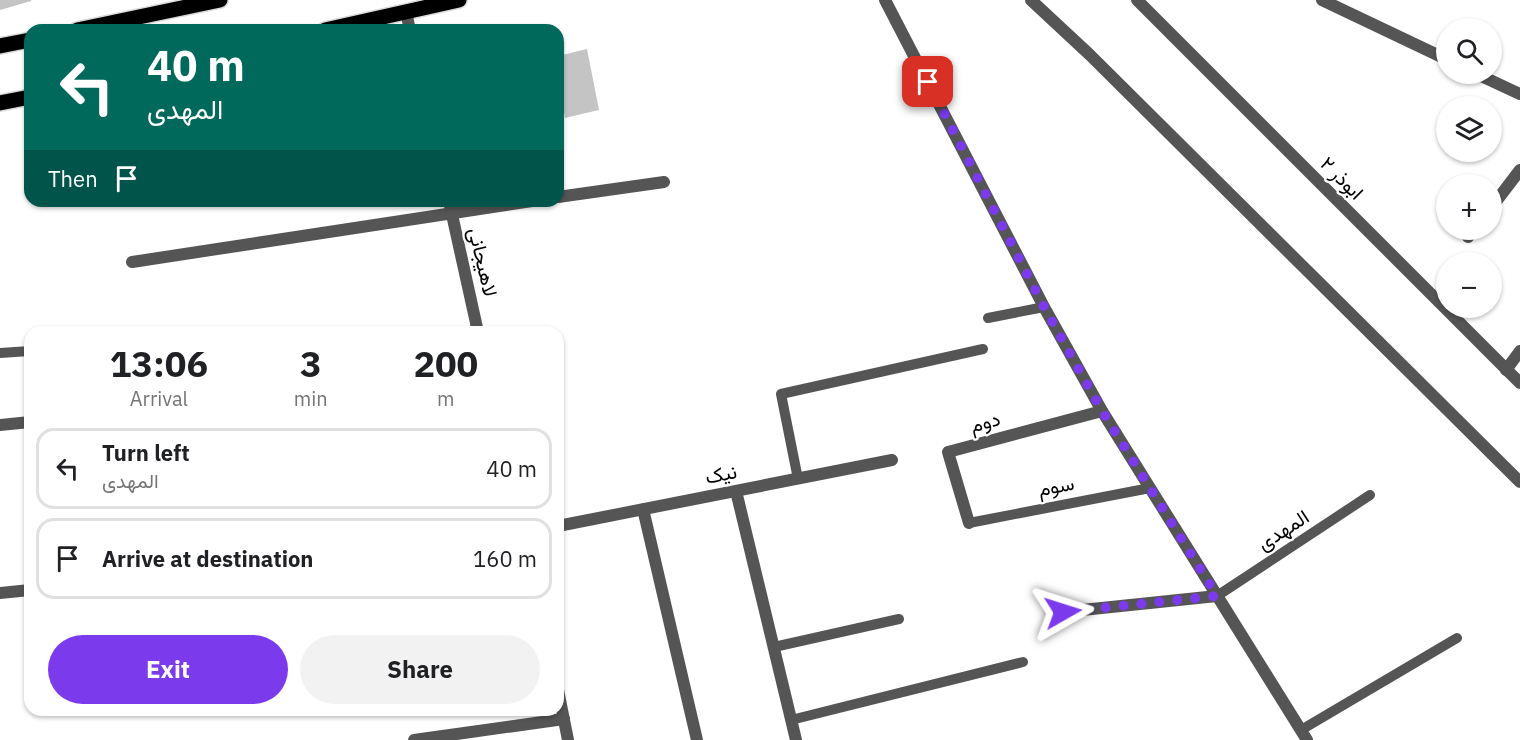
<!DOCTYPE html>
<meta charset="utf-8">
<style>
body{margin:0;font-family:"IBM Plex Sans",Vazirmatn,sans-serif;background:#f2f2f2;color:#202124;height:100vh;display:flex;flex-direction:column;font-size:22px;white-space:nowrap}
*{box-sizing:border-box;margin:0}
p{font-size:20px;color:#757577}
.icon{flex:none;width:33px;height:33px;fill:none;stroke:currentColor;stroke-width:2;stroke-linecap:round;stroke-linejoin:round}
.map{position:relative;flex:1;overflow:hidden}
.drawer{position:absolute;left:24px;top:326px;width:540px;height:390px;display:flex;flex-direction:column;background:#fff;border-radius:18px;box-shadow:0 2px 4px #0004}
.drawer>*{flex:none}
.hud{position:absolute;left:24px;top:24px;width:540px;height:183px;border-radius:18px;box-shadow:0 2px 4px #0004;background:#00695c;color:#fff;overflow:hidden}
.buttons{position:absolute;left:1436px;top:18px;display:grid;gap:12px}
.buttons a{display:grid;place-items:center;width:66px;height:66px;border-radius:50%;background:#fff;box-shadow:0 2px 4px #0004;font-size:30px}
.pin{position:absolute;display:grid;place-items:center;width:51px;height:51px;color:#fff;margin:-26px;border-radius:12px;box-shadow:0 3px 9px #0006}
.me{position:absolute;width:66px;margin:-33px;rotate:84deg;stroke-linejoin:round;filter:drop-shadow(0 0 4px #0008)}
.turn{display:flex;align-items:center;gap:21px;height:126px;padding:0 24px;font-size:27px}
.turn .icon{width:78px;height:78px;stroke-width:2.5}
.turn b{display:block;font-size:42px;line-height:51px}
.then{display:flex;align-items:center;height:57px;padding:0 24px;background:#0003;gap:12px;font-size:22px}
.eta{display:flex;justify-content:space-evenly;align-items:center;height:102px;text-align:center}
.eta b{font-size:36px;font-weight:700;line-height:42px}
.action{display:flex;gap:12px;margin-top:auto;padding:12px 24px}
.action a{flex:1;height:69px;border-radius:36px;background:#7c3aed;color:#fff;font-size:24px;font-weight:700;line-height:69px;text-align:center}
.action a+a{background:#f2f2f2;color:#202124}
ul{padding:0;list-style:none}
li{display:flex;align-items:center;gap:18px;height:81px;margin:0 12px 9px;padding:0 12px;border:3px solid #e0e0e0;border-radius:18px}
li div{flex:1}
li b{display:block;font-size:22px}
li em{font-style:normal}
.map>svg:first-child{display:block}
</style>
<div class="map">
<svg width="1520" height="740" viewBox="0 0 1520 740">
<rect width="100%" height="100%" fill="#fff"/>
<path fill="#c4c4c4" d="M0,0H31V1L0,10Z
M587,49L599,110L565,118L558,77V56Z"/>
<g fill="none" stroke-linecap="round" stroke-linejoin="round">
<defs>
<path id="primary" d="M77,30L220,0
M325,30L459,0
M0,46L30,40
M0,103L30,97"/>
</defs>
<use href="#primary" stroke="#dbdbdb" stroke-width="18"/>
<path stroke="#555" stroke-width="10" d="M988,318L1044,307
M0,353L30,351
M798,479L781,394L983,349
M969,523L1150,488
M1217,596L1370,495
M774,647L899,619
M791,720L1023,662
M1301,730L1457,638"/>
<path stroke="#555" stroke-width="12" d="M558,197L664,182
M1491,208L1520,170
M1468,237L1474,230
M132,262L532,201
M1506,370L1520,351
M0,425L30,422
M736,491L796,740
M643,509L697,740
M969,523L948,452L1102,411
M558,526L892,460
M0,593L30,590
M1063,612L1217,596
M414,740L564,719"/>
<path stroke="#555" stroke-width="12" d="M885,0L1044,307L1102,411L1307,740
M1031,0L1090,55L1520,482
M1137,0L1520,383
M1322,0L1446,59
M406,12L410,30
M1477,74L1520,94
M449,201L478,332
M558,690L568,740"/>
<use href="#primary" stroke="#000" stroke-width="15"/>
</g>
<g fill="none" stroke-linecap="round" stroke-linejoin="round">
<path stroke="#7c3aed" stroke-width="10" stroke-dasharray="0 18" d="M928,82L1044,307L1102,411L1217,596L1063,612"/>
</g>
<g text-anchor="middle" stroke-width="4.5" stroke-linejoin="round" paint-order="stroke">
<g font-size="20" fill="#000" stroke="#fff">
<text transform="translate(1342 178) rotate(45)" y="7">ابوذر ۲</text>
<text transform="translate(483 262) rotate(77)" y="7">لاهیجانی</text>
<text transform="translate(985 422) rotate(-15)" y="7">دوم</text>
<text transform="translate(721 474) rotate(-11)" y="7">نیک</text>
<text transform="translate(1056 486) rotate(-11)" y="7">سوم</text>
<text transform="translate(1283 530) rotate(-33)" y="7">المهدی</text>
</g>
</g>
</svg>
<div class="buttons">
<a><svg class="icon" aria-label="search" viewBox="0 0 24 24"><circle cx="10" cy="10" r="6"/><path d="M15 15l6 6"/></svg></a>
<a><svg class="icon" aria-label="layers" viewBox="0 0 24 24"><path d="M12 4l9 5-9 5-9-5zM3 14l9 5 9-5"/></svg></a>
<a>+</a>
<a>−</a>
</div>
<div class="pin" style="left:928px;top:82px;background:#d93025"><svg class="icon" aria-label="arrive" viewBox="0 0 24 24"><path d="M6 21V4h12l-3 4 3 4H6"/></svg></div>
<svg class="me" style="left:1063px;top:612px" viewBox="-20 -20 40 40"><path d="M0-17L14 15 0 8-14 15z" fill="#7c3aed" stroke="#fff" stroke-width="4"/></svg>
<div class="hud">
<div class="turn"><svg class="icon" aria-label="left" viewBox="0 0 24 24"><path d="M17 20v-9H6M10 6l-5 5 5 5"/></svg><div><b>40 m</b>المهدی</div></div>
<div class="then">Then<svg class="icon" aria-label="arrive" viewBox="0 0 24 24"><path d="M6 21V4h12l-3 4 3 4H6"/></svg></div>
</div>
<section class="drawer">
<div class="eta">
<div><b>13:06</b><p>Arrival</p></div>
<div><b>3</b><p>min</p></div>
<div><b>200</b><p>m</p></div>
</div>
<ul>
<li><svg class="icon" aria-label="left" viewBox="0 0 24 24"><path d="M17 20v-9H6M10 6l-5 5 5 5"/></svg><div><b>Turn left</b><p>المهدی</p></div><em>40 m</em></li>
<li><svg class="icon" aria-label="arrive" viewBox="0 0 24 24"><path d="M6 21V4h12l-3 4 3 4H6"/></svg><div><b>Arrive at destination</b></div><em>160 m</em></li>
</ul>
<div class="action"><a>Exit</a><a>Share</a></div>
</section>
</div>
